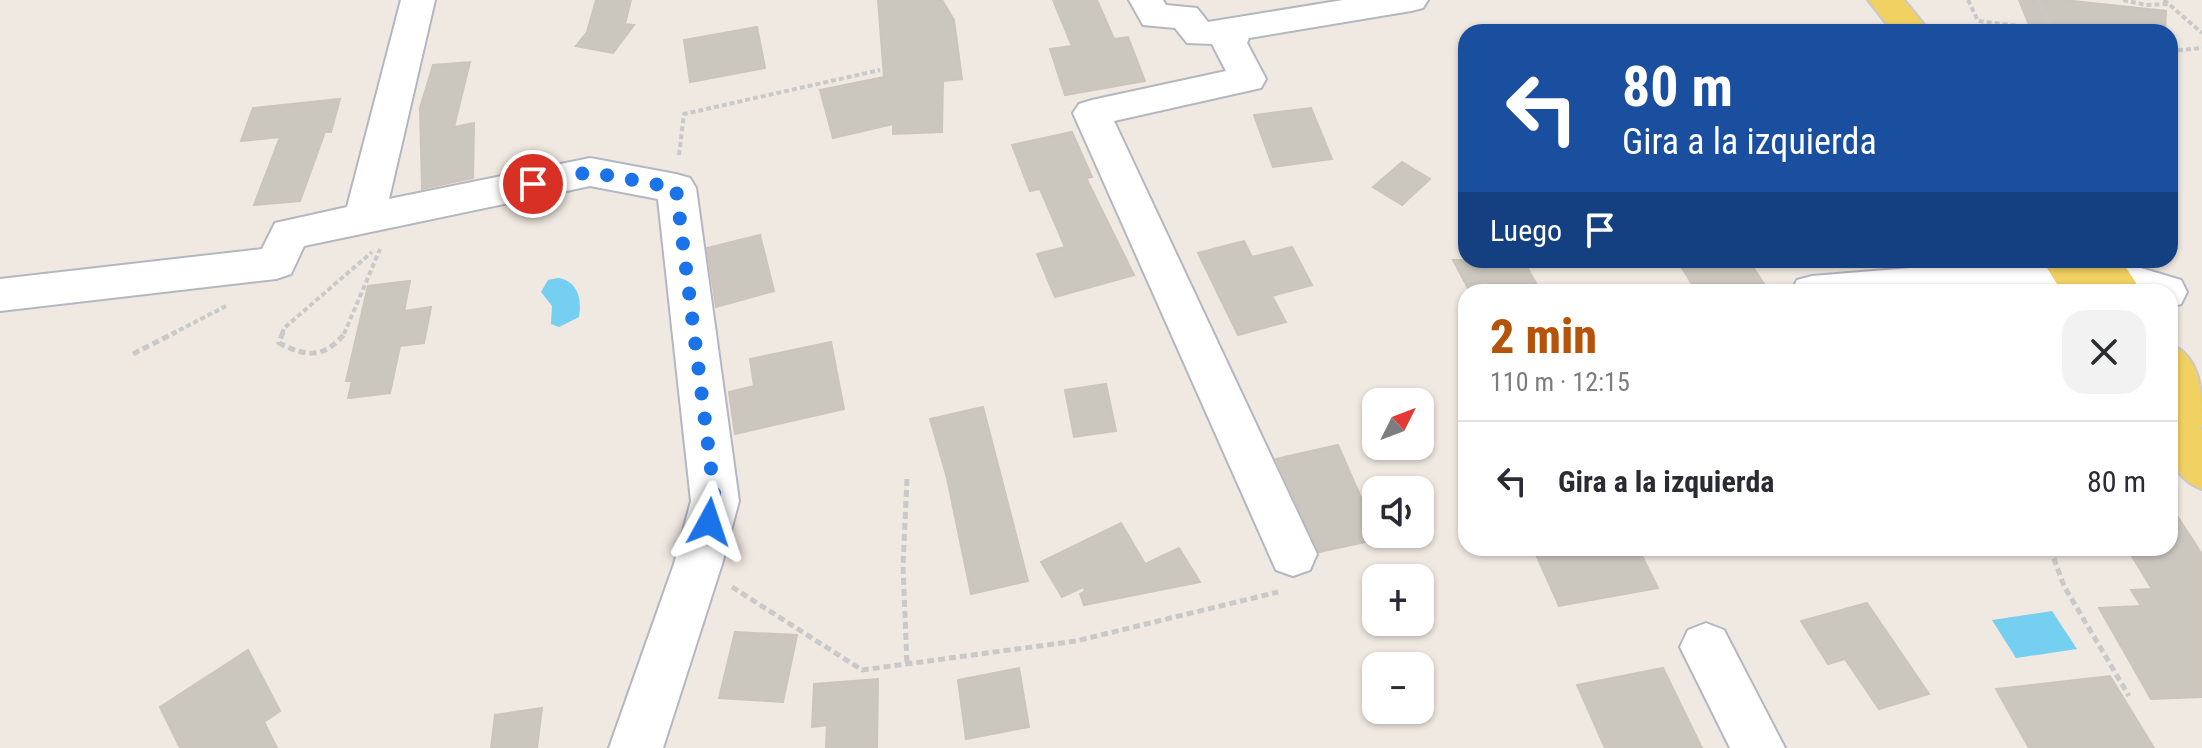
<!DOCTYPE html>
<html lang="es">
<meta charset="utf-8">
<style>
body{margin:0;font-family:"Roboto Condensed",sans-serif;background:#f2f2f3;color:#2b2b33;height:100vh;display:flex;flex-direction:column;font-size:30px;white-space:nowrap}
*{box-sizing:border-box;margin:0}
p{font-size:26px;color:#7c7c81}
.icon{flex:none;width:44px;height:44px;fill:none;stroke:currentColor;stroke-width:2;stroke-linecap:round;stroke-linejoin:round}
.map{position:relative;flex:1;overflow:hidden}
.side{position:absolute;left:1458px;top:284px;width:720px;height:272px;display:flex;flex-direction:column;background:#fff;border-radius:24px;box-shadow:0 2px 6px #0004}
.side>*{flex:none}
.guide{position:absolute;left:1458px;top:24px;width:720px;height:244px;border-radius:24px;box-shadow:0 2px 6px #0004;background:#1a4fa0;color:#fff;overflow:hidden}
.needle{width:52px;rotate:48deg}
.buttons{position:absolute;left:1362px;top:388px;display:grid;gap:16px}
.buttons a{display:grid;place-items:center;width:72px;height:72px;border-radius:16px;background:#fff;box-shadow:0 2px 6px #0004;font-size:40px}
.pin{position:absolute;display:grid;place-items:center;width:68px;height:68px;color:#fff;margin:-34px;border:4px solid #fff;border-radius:50%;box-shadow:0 2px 8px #0007}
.me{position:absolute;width:88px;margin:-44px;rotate:5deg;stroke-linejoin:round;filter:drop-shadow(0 0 6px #0008)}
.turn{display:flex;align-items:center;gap:28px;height:168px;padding:0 32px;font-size:36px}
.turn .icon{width:104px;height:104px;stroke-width:2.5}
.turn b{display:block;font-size:56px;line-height:68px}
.then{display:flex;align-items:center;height:76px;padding:0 32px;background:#0003;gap:16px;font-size:30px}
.round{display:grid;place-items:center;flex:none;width:84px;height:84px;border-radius:24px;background:#f2f2f3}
.overview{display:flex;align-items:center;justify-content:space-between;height:136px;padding:0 32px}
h1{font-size:48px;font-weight:800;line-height:60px;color:#b45309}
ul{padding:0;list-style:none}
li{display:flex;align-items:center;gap:24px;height:120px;padding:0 32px;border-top:2px solid #e1e1e2}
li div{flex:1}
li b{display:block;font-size:30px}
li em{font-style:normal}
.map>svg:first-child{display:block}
</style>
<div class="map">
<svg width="2202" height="748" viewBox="0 0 2202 748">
<rect width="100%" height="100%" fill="#efe9e1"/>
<path fill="#75cff0" d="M558,278C578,281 582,299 579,317L559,327L551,324L552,306L541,292L548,280Z
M2052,611L2077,649L2016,658L1992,620Z"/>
<path fill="#cbc7bf" stroke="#cbc5ba" stroke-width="2" d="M596,0H631L625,24L634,25L613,53L576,46L587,32Z
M878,0H942L954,20L962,79L943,81L942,132L893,134V124L833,138L820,90L884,77Z
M1053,0H1097L1114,39L1128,37L1145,81L1065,95L1050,49L1072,46Z
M2019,0H2064L2166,11L2165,32H2032Z
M757,27L765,68L690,82L684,40Z
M470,62L454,127L474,123L473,178L422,189L420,108L433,65Z
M340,99L331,132H325L300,201L254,205L280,137L241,141L253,108Z
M1311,108L1332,159L1273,167L1254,115Z
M1072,132L1092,177L1086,178L1134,275L1055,297L1037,254L1065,247L1040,189L1030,191L1012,145Z
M1402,162L1430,179L1402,205L1373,187Z
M760,235L774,291L716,307L707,248Z
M1244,241L1252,257L1292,247L1312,285L1272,296L1286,322L1238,335L1198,253Z
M1453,260H1523L1541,292H1470Z
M1677,260H1748L1767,288L1697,292Z
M410,281L404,311L431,307L424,343L400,346L390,393L348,398L352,381H346L368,286Z
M831,342L844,409L735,434L729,392L754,386L750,359Z
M1106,384L1116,431L1074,437L1065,390Z
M983,407L1028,581L971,594L947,478L930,419Z
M1338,445L1379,539L1319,552L1276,459Z
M2170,505L2202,554V697L2151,699L2099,608L2141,606L2131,590L2152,589L2127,548H2170Z
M1121,523L1145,564L1179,548L1200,582L1084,605L1080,594L1085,591L1083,587L1062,597L1041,562Z
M1533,548H1638L1658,588L1559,606Z
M1867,603L1929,694L1879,709L1845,659L1828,664L1801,621Z
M735,632L797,635L783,702L719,698Z
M248,650L280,711L264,722L277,748H180L160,707Z
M1019,668L1029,727L966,739L958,680Z
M1663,668L1702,748H1605L1577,685Z
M2110,676L2154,748H2029L1996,689Z
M878,679L877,748H826L827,725L812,727L814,684Z
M542,708L537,748H491L495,715Z"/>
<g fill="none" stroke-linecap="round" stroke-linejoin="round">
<defs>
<path id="minor" d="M401,0H435L389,199L590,158L676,174L690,178L696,188L739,501L722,564L663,748H609L674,564L691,501L658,199L590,186L304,246L291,274L276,279L0,311V279L262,249L275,223L347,207Z
M1129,0H1163L1166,5L1197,8L1208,22L1343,0H1428L1423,8L1411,11L1249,38L1247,43L1266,79L1261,88L1114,121L1317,554L1310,570L1293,576L1276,570L1073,113L1079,104L1092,100L1226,71L1212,44L1187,43L1175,28L1143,25Z
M2008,260H2114L2181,280L2187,292L2181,304L2170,307V292H2114L2070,287L2009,292H1791L1797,280L1812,276Z
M1706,623L1724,630L1785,748H1730L1680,647L1688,630Z"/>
<path id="major" d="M1868,0H1904L1930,32H1893Z
M2042,260H2121L2142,292H2062Z
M2170,344C2202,357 2202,393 2202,427L2198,425L2202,431V489C2163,475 2170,437 2170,402L2174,403L2170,397Z"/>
</defs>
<use href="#minor" stroke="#b4b7c1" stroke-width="4"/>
<use href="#major" stroke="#c9c9c9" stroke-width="4"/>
<path stroke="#c9c9c9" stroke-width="4" stroke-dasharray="5 3" stroke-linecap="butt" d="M1968,0L1978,21L2052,30L2039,0
M2123,0L2146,5L2168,4
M2164,0L2202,33
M2052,30L2072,32
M2170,51L2202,48
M679,155L684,114L880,70
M172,334L226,306
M282,334L284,328L372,252
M344,334L380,249"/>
<path stroke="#c9c9c9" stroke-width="5" stroke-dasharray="7 4" stroke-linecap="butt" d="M283,332L279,343C308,358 325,358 346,332
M133,354L176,332
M907,479L903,566L907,664
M2050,548L2064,586L2129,696
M732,587L862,670L1076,641L1278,592"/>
<use href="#minor" fill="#fff" fill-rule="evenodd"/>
<use href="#major" fill="#f2d163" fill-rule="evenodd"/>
</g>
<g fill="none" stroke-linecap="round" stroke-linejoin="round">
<path stroke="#1a73e8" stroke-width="14" stroke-dasharray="0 25.2" d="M533,184L590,172L676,188L715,501L709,522"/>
</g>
</svg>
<div class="buttons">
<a><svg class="needle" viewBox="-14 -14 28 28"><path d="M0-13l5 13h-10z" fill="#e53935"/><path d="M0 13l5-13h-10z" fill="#7c7c81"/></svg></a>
<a><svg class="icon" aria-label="sound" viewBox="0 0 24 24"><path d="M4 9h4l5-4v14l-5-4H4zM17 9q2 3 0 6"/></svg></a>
<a>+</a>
<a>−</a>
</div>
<div class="pin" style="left:533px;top:184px;background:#d93025"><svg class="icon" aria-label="arrive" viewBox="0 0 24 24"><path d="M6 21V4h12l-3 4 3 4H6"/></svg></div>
<svg class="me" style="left:709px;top:522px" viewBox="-20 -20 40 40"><path d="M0-17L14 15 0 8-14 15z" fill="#1a73e8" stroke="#fff" stroke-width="4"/></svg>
<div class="guide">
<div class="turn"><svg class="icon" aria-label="left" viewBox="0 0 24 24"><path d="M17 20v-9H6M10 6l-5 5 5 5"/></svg><div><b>80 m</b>Gira a la izquierda</div></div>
<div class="then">Luego<svg class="icon" aria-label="arrive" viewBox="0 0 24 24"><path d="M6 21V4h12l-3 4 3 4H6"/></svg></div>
</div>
<section class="side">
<div class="overview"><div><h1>2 min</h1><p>110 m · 12:15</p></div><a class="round"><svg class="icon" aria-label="close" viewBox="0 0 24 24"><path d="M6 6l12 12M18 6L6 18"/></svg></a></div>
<ul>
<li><svg class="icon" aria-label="left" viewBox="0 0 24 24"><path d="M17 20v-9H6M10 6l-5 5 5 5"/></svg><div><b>Gira a la izquierda</b></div><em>80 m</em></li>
</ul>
</section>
</div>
